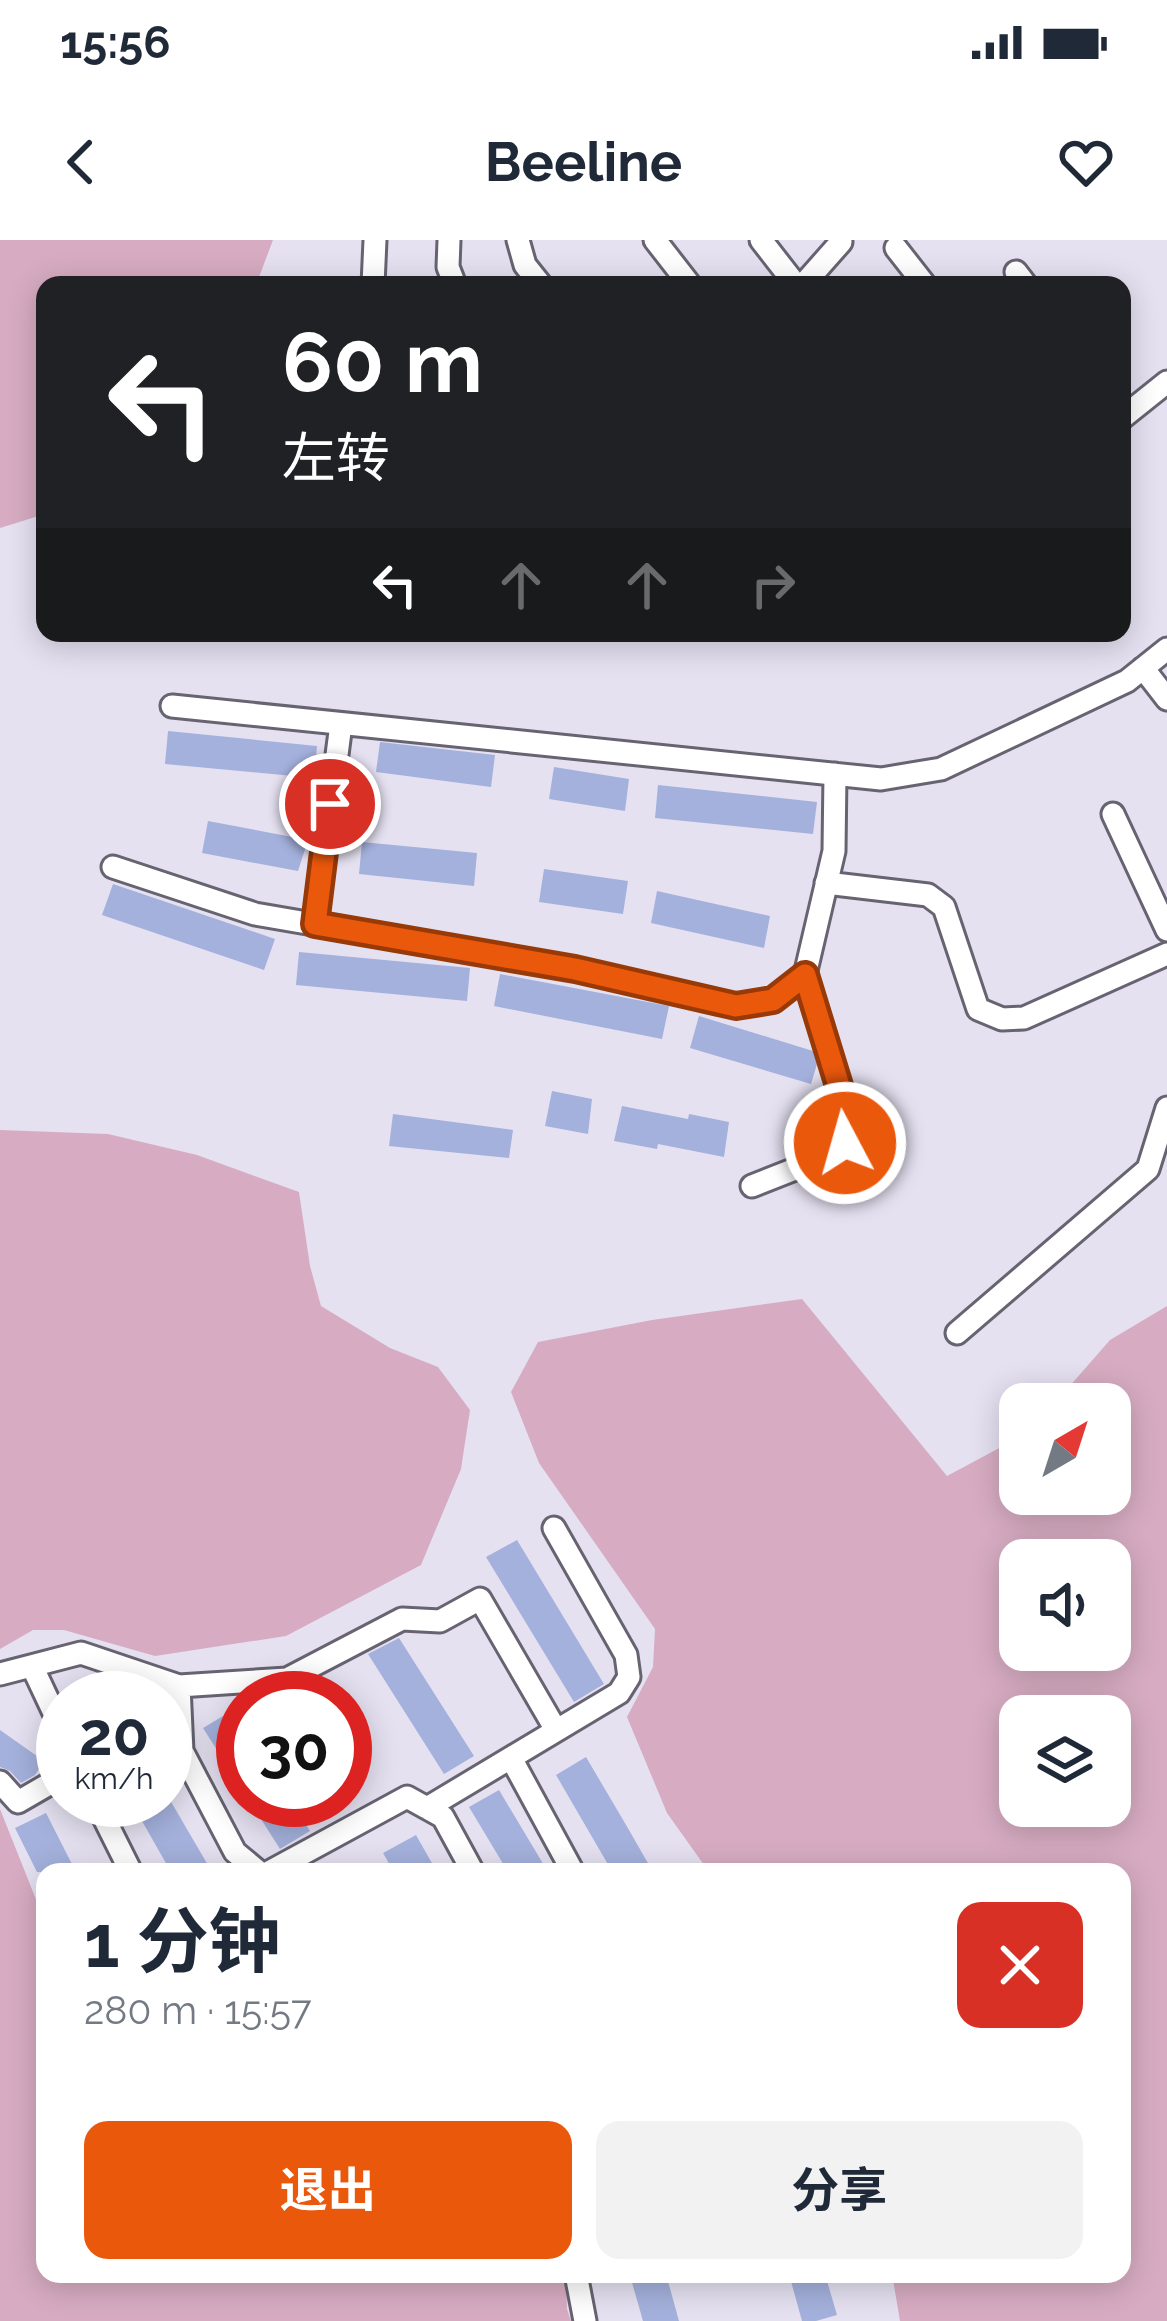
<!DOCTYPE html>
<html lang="zh">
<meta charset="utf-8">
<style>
body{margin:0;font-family:Raleway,"Noto Sans SC",sans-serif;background:#f2f2f3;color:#1f2937;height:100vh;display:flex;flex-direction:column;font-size:45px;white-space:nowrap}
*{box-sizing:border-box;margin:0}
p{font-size:39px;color:#747a83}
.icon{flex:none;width:66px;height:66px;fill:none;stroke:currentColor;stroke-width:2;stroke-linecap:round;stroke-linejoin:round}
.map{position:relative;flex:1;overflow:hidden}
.panel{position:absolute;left:36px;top:1623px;width:1095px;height:420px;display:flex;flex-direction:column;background:#fff;border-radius:24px;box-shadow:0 6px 30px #0003}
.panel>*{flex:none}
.banner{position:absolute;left:36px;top:36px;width:1095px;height:366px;border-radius:24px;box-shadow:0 6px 30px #0003;background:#202124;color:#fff;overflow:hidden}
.needle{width:78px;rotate:39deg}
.fabs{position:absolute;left:999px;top:1143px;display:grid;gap:24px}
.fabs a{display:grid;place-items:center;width:132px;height:132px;border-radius:24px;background:#fff;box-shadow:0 6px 30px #0003;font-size:60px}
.speed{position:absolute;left:36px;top:1431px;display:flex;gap:24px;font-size:60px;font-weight:700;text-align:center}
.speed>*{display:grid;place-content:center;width:156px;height:156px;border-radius:50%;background:#fff;box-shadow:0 6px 30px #0003;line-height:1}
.speed small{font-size:30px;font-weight:400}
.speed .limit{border:18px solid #d22;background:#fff;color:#111}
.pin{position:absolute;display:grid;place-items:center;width:102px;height:102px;color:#fff;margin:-51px;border:6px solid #fff;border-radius:50%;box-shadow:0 3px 12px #0007}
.me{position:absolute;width:132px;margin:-66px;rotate:354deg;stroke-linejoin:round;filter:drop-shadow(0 0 9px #0008)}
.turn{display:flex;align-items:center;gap:42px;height:252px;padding:0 48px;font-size:54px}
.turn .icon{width:156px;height:156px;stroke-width:2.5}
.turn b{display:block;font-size:84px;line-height:102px}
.lanes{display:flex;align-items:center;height:114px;padding:0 48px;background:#0003;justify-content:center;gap:60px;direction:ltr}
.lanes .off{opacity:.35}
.round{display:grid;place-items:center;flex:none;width:126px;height:126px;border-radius:24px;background:#f2f2f3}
.head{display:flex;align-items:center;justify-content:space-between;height:204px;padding:0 48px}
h1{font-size:72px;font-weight:700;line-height:90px}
.primary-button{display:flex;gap:24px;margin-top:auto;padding:24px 48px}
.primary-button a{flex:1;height:138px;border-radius:24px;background:#ea580c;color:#fff;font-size:48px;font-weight:700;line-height:138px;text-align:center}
.primary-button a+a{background:#f2f2f3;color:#1f2937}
.status{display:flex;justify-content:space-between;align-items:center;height:84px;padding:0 60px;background:#fff;direction:ltr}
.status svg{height:33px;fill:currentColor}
header{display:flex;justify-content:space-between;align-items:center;height:156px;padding:0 48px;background:#fff;font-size:54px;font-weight:700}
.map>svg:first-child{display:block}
</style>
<div class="status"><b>15:56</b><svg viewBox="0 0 49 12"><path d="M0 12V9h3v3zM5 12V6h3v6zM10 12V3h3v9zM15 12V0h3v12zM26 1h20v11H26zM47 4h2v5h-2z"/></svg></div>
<header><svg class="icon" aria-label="back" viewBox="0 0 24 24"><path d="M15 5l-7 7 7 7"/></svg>Beeline<svg class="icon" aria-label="heart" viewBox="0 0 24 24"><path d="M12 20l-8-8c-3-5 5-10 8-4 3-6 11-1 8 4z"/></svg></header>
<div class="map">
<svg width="1167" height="2081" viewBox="0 0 1167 2081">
<rect width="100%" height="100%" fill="#e5e1f1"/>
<path fill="#d7acc2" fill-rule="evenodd" d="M0,0H273L256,45H45V274L0,288Z
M0,890L108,894L197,915L299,952L310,1026L321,1066L390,1108L438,1127L470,1170L461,1229L421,1325L286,1396L155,1416L64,1390H33L0,1409Z
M802,1059L947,1236L1020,1197V1254H1110V1164H1054L1110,1100L1167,1066V2081H900L892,2034H1122V1632H709L667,1573L627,1477L653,1427L655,1389L539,1223L511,1152L538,1102L652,1080ZM1020,1320H1110V1410H1020ZM1020,1476H1110V1566H1020Z
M0,1569L45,1682V2034H566L567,2069L571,2081H0Z"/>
<path fill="#a4b1dc" d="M168,491L317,506L314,538L165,524Z
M380,502L495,515L491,547L376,532Z
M554,527L629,539L625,571L549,559Z
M658,545L817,562L813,594L655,578Z
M208,581L308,600L298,631L202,613Z
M362,602L477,613L474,646L359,634Z
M544,629L628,641L623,674L539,662Z
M113,644L275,699L264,730L102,675Z
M657,651L770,676L764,708L651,683Z
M299,712L470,728L467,761L296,745Z
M500,734L669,766L662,799L494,766Z
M699,776L813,811L817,824L811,844L690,808Z
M552,851L592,859L588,894L545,886Z
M622,866L688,879L689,874L729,882L724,917L658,904L657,909L614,901Z
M393,874L513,890L509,918L389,906Z
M517,1300L604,1444L574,1462L486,1317Z
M399,1398L474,1516L444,1534L368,1414Z
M233,1470L243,1485V1551L203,1488Z
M0,1490L44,1521L35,1535L21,1543L10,1531L0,1527Z
M586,1517L629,1590L653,1632H612L606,1621L556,1535Z
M499,1550L548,1632H508L469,1567Z
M130,1560H170L212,1632H171Z
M249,1560H290L310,1591L280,1609Z
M46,1573L76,1632H37L15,1588Z
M416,1595L437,1632H394L383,1613Z
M650,2034H666L679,2081H643L631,2039Z
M789,2034H825L837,2075L816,2081H802Z"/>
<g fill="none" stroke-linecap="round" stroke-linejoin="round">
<defs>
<path id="street" d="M449,0L448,27L455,45
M518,0L525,25L541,45
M655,0L690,45
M761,0L796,45
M896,8L925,45
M1016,32L1026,45
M373,45L375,0
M803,45L841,2
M1122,178L1167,142
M1143,428L1167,459
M172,466L881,539L941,529L1127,441L1167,409
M1113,574L1167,690
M113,627L255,674L575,729L736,766L773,760L805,735L834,611L835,534
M826,643L928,655L944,667L978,769L1002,779L1024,778L1167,714
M315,684L341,484
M752,946L823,918L845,903V862L805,735
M957,1093L1148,929L1167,868
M32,1426L63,1492
M0,1434L81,1413L179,1446L287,1439L402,1379L440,1381L480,1359L556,1490
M179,1446L182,1511L235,1612L259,1632
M511,1518L573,1632
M0,1542L18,1562L63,1536
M95,1560L131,1632
M427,1568L619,1453L629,1437L626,1415L554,1288
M269,1632L407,1557L443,1577L473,1632
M576,2034L585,2081"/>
</defs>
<use href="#street" stroke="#676371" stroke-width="27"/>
<use href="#street" stroke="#fff" stroke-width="21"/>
</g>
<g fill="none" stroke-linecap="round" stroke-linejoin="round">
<defs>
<path id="route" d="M330,564L315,684L575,729L736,766L773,760L805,735L844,862L845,903"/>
</defs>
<use href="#route" stroke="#983908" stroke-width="30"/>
<use href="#route" stroke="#ea580c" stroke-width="21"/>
</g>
</svg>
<div class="fabs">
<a><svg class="needle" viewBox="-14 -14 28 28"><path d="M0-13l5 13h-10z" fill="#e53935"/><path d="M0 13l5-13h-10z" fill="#747a83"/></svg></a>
<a><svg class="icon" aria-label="sound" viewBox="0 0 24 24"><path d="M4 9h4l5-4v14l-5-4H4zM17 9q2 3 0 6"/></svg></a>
<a><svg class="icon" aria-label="layers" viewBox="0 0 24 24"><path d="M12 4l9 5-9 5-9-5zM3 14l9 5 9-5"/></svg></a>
</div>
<div class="speed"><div>20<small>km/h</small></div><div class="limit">30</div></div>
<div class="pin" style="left:330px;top:564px;background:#d93025"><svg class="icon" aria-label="arrive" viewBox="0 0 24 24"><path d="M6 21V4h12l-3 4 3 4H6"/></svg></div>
<svg class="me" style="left:845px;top:903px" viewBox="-20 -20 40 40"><circle r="17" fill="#ea580c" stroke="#fff" stroke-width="3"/><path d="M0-11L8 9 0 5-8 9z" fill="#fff"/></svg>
<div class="banner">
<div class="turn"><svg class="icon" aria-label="left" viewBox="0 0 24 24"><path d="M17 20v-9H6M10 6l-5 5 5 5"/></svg><div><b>60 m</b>左转</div></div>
<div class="lanes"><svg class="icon" aria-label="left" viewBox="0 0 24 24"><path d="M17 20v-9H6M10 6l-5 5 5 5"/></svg><svg class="icon off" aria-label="ahead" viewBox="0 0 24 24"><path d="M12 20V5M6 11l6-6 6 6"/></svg><svg class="icon off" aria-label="ahead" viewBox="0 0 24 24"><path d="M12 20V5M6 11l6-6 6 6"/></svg><svg class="icon off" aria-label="right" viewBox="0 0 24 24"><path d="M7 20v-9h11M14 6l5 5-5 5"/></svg></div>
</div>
<section class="panel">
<div class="head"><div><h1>1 分钟</h1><p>280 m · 15:57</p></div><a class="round" style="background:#d93025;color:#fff"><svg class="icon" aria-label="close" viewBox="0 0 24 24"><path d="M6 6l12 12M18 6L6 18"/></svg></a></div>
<div class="primary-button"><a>退出</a><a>分享</a></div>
</section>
</div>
